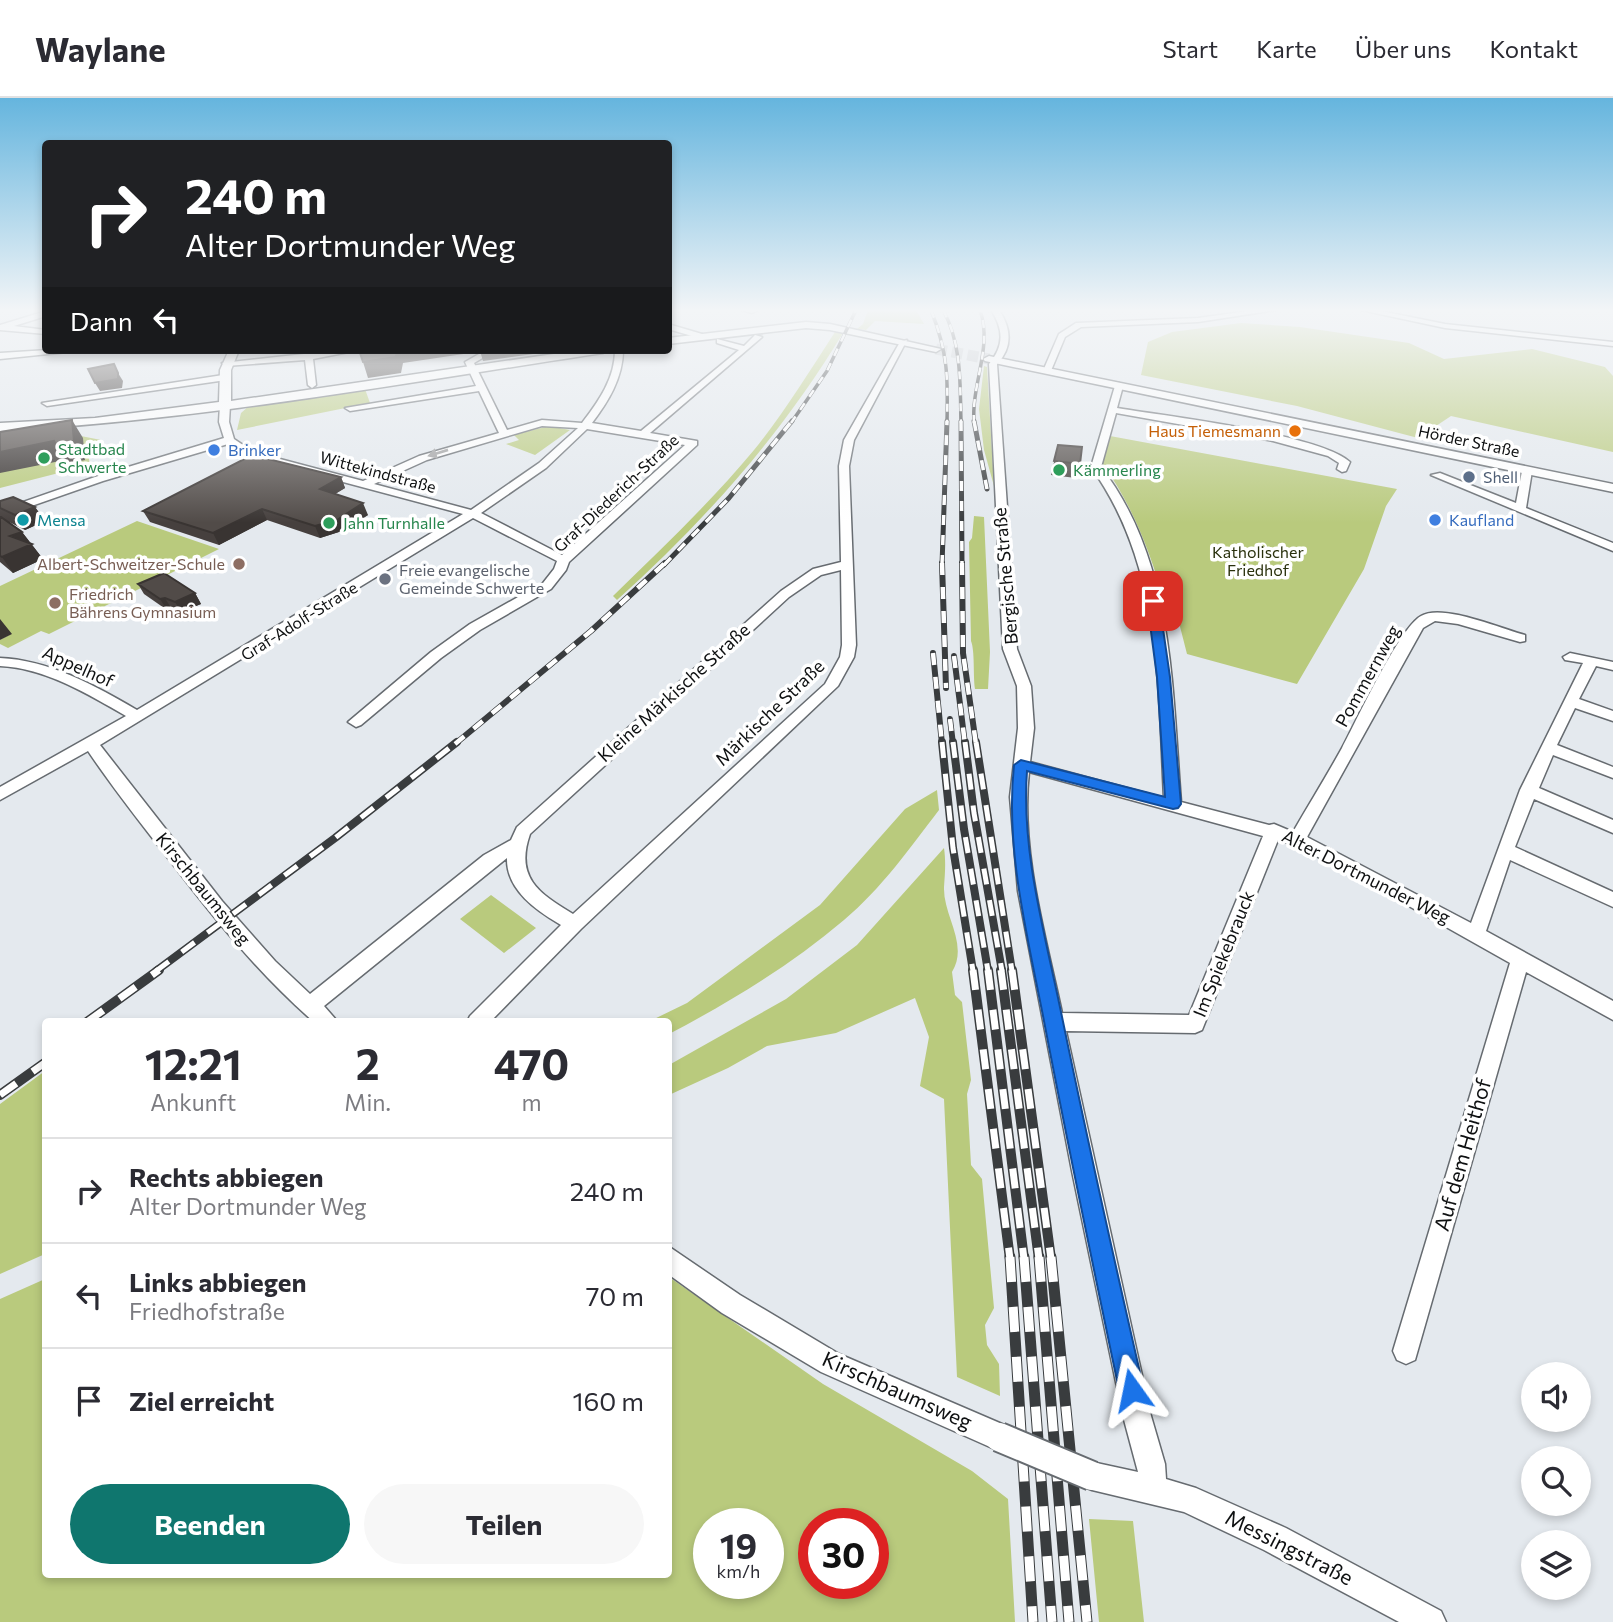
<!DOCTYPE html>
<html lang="de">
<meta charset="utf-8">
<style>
body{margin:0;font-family:Commissioner,sans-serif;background:#f7f7f7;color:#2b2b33;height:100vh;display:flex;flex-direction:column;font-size:26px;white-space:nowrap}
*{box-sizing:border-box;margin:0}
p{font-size:23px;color:#7c7c81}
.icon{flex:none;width:38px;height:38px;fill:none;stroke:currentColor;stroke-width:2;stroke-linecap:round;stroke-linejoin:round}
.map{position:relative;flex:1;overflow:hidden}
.sheet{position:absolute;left:42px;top:920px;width:630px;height:560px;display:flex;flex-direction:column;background:#fff;border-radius:7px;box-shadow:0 4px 10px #0003}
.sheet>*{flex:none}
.banner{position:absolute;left:42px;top:42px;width:630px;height:214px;border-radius:7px;box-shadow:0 4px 10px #0003;background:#202124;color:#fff;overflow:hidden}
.buttons{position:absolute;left:1521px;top:1264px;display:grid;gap:14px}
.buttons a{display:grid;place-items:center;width:70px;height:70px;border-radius:50%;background:#fff;box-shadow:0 4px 10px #0003;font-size:35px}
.speed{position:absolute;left:693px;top:1410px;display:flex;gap:14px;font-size:35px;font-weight:700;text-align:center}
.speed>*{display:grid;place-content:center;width:91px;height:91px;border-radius:50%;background:#fff;box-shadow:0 4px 10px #0003;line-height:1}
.speed small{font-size:18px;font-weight:400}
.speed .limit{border:10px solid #d22;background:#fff;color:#111}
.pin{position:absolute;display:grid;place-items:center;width:60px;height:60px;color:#fff;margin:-30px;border-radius:14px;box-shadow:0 4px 10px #0006}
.me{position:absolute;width:77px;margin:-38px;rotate:348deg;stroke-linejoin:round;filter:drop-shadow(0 0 5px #0008)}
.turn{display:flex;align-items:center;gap:24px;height:147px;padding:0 28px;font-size:32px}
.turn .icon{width:91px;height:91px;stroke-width:2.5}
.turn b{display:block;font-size:49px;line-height:60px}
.then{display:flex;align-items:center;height:66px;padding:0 28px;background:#0003;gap:14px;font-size:26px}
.eta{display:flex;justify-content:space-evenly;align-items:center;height:119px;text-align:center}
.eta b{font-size:42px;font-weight:700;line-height:49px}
.button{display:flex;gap:14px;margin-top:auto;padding:14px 28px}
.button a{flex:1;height:80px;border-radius:42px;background:#0f766e;color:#fff;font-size:28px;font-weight:700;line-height:80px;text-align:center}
.button a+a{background:#f7f7f7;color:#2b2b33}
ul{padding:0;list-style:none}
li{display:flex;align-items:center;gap:21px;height:105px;padding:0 28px;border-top:2px solid #e1e1e2}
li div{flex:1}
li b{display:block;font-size:26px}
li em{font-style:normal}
header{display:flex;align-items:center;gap:42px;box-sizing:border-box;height:98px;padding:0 35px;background:#fff;border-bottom:2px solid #e1e1e2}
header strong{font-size:33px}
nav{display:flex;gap:38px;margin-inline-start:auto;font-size:24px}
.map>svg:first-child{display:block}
</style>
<header>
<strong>Waylane</strong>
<nav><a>Start</a><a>Karte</a><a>Über uns</a><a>Kontakt</a></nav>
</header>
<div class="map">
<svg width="1613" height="1524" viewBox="0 0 1613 1524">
<rect width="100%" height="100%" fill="#e4e9ee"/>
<path fill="#b9ca7d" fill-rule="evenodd" d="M868,212H916L924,226L875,223L866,232L857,231L863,226Z
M1241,225L1300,229L1409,245L1444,261L1532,251L1605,269L1613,278V354L1451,318L1418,340L1297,308L1141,277L1148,244L1172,234Z
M835,234L843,235C782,336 705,423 617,502L613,498C661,451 711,404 754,352C784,315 809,274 835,234Z
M984,268L987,269L994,388L984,352L979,311Z
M365,291L370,305L237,332L241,315L249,308Z
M549,328L570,332L535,357L506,346L519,342L514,337Z
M81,338L101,342L99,347L87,350L90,367L0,390V352Z
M1110,338L1397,391L1386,408L1364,471L1297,586L1187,556L1175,509L1165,506C1151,456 1133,408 1102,365Z
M974,418L984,419L990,554L988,591H975C973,577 975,553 971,543L969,444L972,440Z
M137,423L219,451L49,536L41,533L8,550L0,546V542L11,536L0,532V488Z
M937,692L939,712C910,750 881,791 844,822C791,867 730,904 669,936L668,924H648L687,905L820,807L905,711Z
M944,750C946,764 945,775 944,789C943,818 969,846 952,874L955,897L962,904L971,982L967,996L971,1067L982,1081L994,1210L985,1227L987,1247L999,1266L1000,1298L957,1279L944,1001L920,988L929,939L915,900L836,935L767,948L728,970L669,997V967L786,901L857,847Z
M491,797L536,830L504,855L460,821Z
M45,973V1156L0,1176V1006Z
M669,1179L823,1286L972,1373L1008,1401L1015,1524H0V1201L45,1181L46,1477H668ZM709,1426H768V1486H709ZM814,1426H873V1486H814Z
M1089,1421L1133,1423L1144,1524H1099Z"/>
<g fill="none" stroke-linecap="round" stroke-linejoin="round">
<path stroke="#c4c8cd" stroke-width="11" stroke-dasharray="11 5" stroke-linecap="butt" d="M936,251L989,261"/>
<defs>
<path id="minor" d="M742,212H755L756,213L752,215Z
M991,212H999C1011,230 1013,249 997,266L1017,551L1031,588L1034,630L1030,664L1164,700C1158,585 1161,466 1091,369L1115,288L1119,285L1123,288L1117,310C1165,318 1319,336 1350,364L1346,373L1342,374L1337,371L1339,365L1328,358L1273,343L1116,315L1101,369C1174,463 1172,590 1181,704L1269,727L1274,726L1293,734C1309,706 1326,679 1342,650C1356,624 1399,530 1421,518C1442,505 1502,531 1525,537V543L1520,544L1458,526L1435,523L1423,530L1307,739L1471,825L1520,692L1583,565L1565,562L1563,559L1570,555L1613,564V572L1596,568L1579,601L1613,613V623L1575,610L1557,647L1613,669V680L1553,657L1539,690L1613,722V735L1534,701L1515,749L1613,794V809L1510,762L1486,833L1613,903V922L1526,874L1415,1262L1406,1266L1397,1262L1393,1253L1510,865L1352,776L1292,746L1278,742L1202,932L1195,935L1066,933L1151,1318L1165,1366L1166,1381L1196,1390L1286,1430L1441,1513L1446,1524H1399L1264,1452L1184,1414L1092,1392L1082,1388L1078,1378L1082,1368L1092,1364L1138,1374L1123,1318L1072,1073L1018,793L1010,699L1018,630L1017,588L1003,551L989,266C1004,248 1004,232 991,212ZM1029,674L1263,738L1189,917L1062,915C1046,839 1020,752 1029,674Z
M1256,212H1276L1198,224L1081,229L1065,239L1050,275L1043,273L1059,236L1076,225L1198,220Z
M1361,212H1376L1445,226L1613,244V248L1445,230Z
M46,213V218L14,228L46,232V236L0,232V227Z
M668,226L702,236L703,238L699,240L668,231Z
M755,237L762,239L650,335L697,343V347L569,464L566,472L551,491L480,532L441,560L361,627L356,629L348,624L431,554L470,526L543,485L554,471L557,463L473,420L100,647L222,803L275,863L310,896L484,757L511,742L517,729L781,493L813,471L841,464L839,368L844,342L900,244L907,242L854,342L849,368L856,547L854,559L838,588L581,831L490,924H467L470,918L561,827C537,813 506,792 507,760L324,908L338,924H314C261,878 217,824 175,769C145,731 115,693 88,653L0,702V689L126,618C88,596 45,570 0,568V560C49,562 96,588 137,612L463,416L272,365L228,346L103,383L0,419V412L95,379L224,340L219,324L220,307L225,304L230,307L229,324L234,341L243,347L280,361L363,383L419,358L499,335L479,293L350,313L345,310L476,288L465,264L486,252H496L474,265L507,332L542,322L582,325C599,303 615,280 615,252H623C623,280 608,304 592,325L641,333L739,252L717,245V241L744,248ZM542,328L578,330L539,365L471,412L374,386L427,362ZM587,331L685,347L562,457L481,415L546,370ZM841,472L842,547L840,559L825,586L573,816C538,795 515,779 530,736L789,499L821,477Z
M48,252H87L0,261V255Z
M340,252L354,253L313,261L316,287L312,290L308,287L305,262L226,268L222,265Z
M223,277L226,278V282L47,308L42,305Z
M1527,370L1532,373L1526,410L1613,445V453L1431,377L1440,375L1516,405L1522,373Z
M668,1148L740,1197L839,1256L1009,1329L1013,1339L1009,1349L999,1353L821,1274L722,1215L668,1176Z"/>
<path id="major" d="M806,224L830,226L941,251L936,254L830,232L806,230L668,246V240Z
M229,252H239L231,272V303L581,252H608L603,255C403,285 202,322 0,333V325L95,320L219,304L220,272Z
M989,258L1613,386V394L985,263L983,261Z"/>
</defs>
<use href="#minor" stroke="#666b70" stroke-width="3"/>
<use href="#major" stroke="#666b70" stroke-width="3"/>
<use href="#minor" fill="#fff" fill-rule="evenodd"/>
<use href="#major" fill="#fff" fill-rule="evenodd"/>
<defs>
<path id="rail-far5" d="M931,212C948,255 948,279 947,325
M943,212C962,246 960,286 961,325
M791,325L827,273L856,212
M974,325C971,286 993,249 980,212"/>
<path id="rail-far4" d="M961,323L962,467
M974,323L987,391
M664,467L729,400L792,323
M942,467L947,323"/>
<path id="rail-far3" d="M942,465L946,590
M962,465L963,555L976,646
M933,555L942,646
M954,558L965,646
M950,621L953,646
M455,646L591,533L665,465"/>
<path id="rail-far2" d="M942,644L953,750L973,873
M953,644L964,731L988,873
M965,644L974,715L1002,873
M976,644L1012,873
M156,873L335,740L457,644"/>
<path id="rail-far1" d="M973,872L1010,1161
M988,872L1024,1161
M1001,872L1039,1161
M1012,872L1051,1161
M87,924L159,872
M0,997L46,964"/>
<path id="rail" d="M1010,1159L1033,1524
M1024,1159L1052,1524
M1039,1159L1069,1524
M1051,1159L1087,1524"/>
</defs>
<use href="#rail-far5" stroke="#393c3e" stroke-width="3.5"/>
<use href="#rail-far4" stroke="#393c3e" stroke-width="5"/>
<use href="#rail-far3" stroke="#393c3e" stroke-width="6"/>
<use href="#rail-far2" stroke="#393c3e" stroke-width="8"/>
<use href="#rail-far1" stroke="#393c3e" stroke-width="10"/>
<use href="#rail" stroke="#393c3e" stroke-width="11"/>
<use href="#rail-far5" stroke="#fff" stroke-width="2.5" stroke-dasharray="8" stroke-linecap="butt"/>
<use href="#rail-far4" stroke="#fff" stroke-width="3.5" stroke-dasharray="10" stroke-linecap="butt"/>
<use href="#rail-far3" stroke="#fff" stroke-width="4.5" stroke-dasharray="12" stroke-linecap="butt"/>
<use href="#rail-far2" stroke="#fff" stroke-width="5" stroke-dasharray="16" stroke-linecap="butt"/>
<use href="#rail-far1" stroke="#fff" stroke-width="7" stroke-dasharray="20" stroke-linecap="butt"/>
<use href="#rail" stroke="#fff" stroke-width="9" stroke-dasharray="25" stroke-linecap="butt"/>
<defs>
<path id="minor-bridge" d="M999,1339L1092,1378"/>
</defs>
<use href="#minor-bridge" stroke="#666b70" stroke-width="32" stroke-linecap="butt"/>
<use href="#minor-bridge" stroke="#fff" stroke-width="28"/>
</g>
<path fill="#46403e" d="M1058,347L1080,366L1076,380L1051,377Z
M341,379L345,390L335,396L368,417L342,433L320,440L267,422L219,447L150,424L143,413Z
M0,403L35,409L45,423L25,432L9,424L22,434L43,461L13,475L0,464Z
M138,486L195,495L201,506L181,514L171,510L167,512L144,496Z"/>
<path fill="#393432" d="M397,252H562L483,263L480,253L477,254L403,265L401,275L368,280L363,264Z
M118,275L123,283L122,290L100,293L95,285Z
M72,322L83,340L85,362L67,366L65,362L0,375V354L54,343Z
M341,379L345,390L325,402L320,391Z
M363,405L368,417L342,433L320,440L315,428Z
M35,409L45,423L25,432L15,417Z
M262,411L267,422L219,447L213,435Z
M22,434L43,461L13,475L2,459L10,438Z
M195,495L201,506L181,514L175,504Z
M165,500L171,510L167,512L160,501Z
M0,521L12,536L0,542Z"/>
<path fill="#514b48" stroke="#393432" stroke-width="2" d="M359,252H397L396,259L363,264Z
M114,266L118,275V281L95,285L88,271Z
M72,322L74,343L56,347L54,343L0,354V334Z
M1058,347L1082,349L1080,366L1054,363Z
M252,357L341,379L320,391L363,405L337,422L315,428L262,411L213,435L143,413Z
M13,399L35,409L15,417L0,410V403Z
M0,419H1L22,434L10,438L32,446L2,459L0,458Z
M164,475L195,495L175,504L165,500L160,501L138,486Z"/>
<defs><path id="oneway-solid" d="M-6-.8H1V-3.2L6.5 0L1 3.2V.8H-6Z" transform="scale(1.75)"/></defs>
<use fill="#9f9fa0" href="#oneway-solid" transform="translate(438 355) rotate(163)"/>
<linearGradient id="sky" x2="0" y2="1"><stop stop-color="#65b5de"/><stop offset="0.5" stop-color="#f3f5f7"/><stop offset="1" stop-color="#f3f5f7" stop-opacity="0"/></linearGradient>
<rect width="1613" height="425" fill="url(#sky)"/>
<path fill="#1a73e8" stroke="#114b97" stroke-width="2" d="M1153,499L1159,503L1170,579L1181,706L1178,710L1173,711L1027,673C1021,753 1045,836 1061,914C1087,1040 1115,1166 1144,1292L1140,1301L1132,1304L1123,1301L1119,1292C1093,1168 1067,1043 1043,918C1027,836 1005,751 1014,667L1021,662L1165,699L1157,579L1147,503Z"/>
<circle fill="#e8710a" stroke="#fff" stroke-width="2.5" cx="1295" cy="333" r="7"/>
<g fill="#3f7fe0" stroke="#fff" stroke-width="2.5">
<circle cx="214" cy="352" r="7"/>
<circle cx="1435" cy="422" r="7"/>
</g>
<g fill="#2e9e5b" stroke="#fff" stroke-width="2.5">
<circle cx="44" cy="360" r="7"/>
<circle cx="1059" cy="372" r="7"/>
<circle cx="329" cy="425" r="7"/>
</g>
<circle fill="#5c6f8a" stroke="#fff" stroke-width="2.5" cx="1469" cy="379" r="7"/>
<circle fill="#0f9aa8" stroke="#fff" stroke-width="2.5" cx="23" cy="422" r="7"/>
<g fill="#8d6e63" stroke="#fff" stroke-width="2.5">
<circle cx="239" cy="466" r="7"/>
<circle cx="55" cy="505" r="7"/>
</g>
<circle fill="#6b7280" stroke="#fff" stroke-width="2.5" cx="385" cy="481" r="7"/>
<g text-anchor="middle" stroke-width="7" stroke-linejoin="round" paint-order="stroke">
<g font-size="16" fill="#c56008" stroke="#fff" text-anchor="end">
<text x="1281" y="339">Haus Tiemesmann</text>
</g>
<g font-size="16" fill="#0e1011" stroke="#fff">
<text transform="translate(1469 343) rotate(12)" y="6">Hörder Straße</text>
<text transform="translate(378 374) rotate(15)" y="6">Wittekindstraße</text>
<text transform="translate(616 395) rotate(-43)" y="6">Graf-Diederich-Straße</text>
<text transform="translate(299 523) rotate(-32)" y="6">Graf-Adolf-Straße</text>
</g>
<g font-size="16" fill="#27864d" stroke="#fff" text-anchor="start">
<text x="58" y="357">Stadtbad<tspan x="58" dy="18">Schwerte</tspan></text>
<text x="1073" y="378">Kämmerling</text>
<text x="343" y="431">Jahn Turnhalle</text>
</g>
<g font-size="16" fill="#366cbe" stroke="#fff" text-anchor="start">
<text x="228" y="358">Brinker</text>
<text x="1449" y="428">Kaufland</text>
</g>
<g font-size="16" fill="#4e5e75" stroke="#fff" text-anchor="start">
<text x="1483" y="385">Shell</text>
</g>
<g font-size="16" fill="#0d838f" stroke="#fff" text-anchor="start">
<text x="37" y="428">Mensa</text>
</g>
<g font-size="16" fill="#2a310d" stroke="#fff">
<text x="1258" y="460">Katholischer<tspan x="1258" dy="18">Friedhof</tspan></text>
</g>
<g font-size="16" fill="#785e54" stroke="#fff" text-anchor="end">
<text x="225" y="472">Albert-Schweitzer-Schule</text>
<text x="69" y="502" text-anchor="start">Friedrich<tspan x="69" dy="18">Bährens Gymnasium</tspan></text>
</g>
<g font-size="16" fill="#5b616d" stroke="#fff" text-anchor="start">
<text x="399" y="478">Freie evangelische<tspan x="399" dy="18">Gemeinde Schwerte</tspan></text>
</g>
<g font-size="18" fill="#0e1011" stroke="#fff">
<text transform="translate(1006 478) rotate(-95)" y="6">Bergische Straße</text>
<text transform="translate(78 569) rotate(24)" y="6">Appelhof</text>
<text transform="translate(1368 578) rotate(-61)" y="6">Pommernweg</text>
<text transform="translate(674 595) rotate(-42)" y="6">Kleine Märkische Straße</text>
<text transform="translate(770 615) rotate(-44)" y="6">Märkische Straße</text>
<text transform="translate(1366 779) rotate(27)" y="6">Alter Dortmunder Weg</text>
<text transform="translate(203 791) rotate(51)" y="6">Kirschbaumsweg</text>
<text transform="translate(1224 856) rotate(-68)" y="6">Im Spiekebrauck</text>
</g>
<g font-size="21" fill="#0e1011" stroke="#fff">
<text transform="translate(1463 1057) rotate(-74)" y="7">Auf dem Heithof</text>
<text transform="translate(897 1293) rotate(24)" y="7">Kirschbaumsweg</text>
<text transform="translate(1289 1450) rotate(27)" y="7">Messingstraße</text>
</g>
</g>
</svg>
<div class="buttons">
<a><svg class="icon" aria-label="sound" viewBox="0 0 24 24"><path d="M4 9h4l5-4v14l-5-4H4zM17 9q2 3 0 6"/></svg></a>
<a><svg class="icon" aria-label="search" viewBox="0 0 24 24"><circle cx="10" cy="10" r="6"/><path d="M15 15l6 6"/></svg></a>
<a><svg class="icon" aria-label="layers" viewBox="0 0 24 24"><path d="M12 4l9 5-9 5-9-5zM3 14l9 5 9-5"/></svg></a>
</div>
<div class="speed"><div>19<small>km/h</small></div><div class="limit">30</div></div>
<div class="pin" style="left:1153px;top:503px;background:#d93025"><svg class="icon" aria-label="arrive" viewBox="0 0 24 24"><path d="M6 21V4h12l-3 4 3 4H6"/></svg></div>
<svg class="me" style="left:1132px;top:1292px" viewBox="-20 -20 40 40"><path d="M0-17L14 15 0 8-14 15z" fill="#1a73e8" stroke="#fff" stroke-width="4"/></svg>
<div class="banner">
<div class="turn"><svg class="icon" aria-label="right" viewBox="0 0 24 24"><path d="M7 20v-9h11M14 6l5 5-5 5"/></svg><div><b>240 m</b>Alter Dortmunder Weg</div></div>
<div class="then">Dann<svg class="icon" aria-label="left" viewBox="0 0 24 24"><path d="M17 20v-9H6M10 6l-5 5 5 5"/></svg></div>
</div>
<section class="sheet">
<div class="eta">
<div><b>12:21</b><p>Ankunft</p></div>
<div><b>2</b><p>Min.</p></div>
<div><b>470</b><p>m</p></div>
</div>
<ul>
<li><svg class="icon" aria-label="right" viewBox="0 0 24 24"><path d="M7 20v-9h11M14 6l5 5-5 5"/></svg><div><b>Rechts abbiegen</b><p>Alter Dortmunder Weg</p></div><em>240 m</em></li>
<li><svg class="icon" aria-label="left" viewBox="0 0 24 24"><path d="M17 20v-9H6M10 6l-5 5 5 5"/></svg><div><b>Links abbiegen</b><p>Friedhofstraße</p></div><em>70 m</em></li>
<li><svg class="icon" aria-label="arrive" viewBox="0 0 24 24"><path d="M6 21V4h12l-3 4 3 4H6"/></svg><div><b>Ziel erreicht</b></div><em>160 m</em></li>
</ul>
<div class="button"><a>Beenden</a><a>Teilen</a></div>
</section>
</div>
